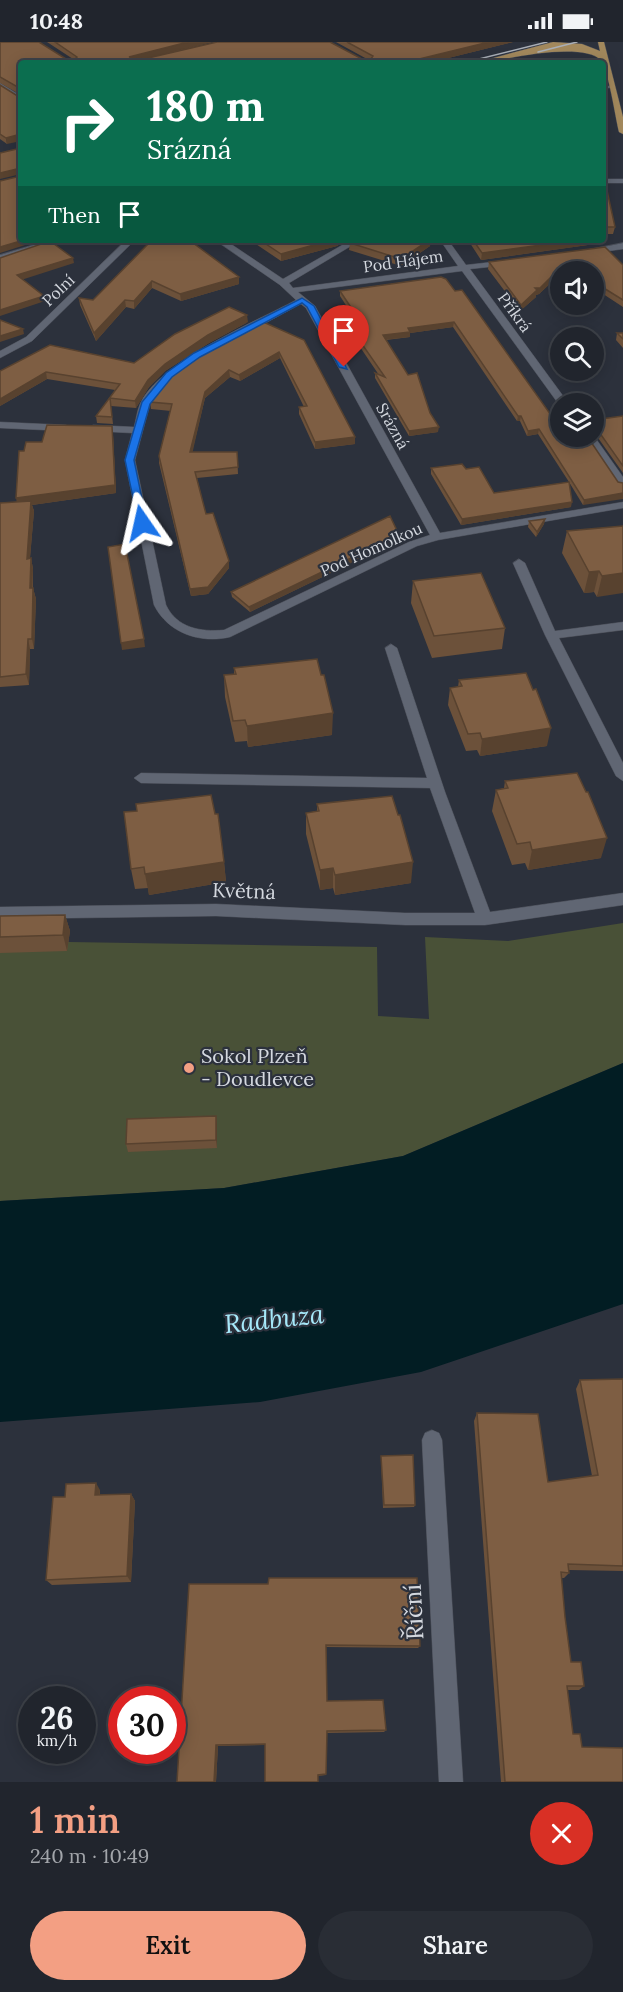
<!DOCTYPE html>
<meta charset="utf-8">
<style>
body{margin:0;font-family:Lora,serif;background:#292d35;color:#f1f3f6;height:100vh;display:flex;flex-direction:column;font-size:22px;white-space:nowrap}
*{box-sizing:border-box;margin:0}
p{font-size:20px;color:#a2a5aa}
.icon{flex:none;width:33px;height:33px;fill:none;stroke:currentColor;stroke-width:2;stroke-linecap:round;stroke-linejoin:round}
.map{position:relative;height:1740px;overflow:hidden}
.details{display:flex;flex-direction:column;background:#21252d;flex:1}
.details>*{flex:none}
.guide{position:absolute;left:18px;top:18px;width:588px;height:183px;border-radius:6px;box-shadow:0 3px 15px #0003,0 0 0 2px #3e4249;background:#0b6e4f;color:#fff;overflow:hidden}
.buttons{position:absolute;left:550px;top:219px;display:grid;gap:12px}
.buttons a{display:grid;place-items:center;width:54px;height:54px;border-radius:50%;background:#21252d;box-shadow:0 3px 15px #0003,0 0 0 2px #3e4249;font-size:30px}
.speed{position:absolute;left:18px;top:1644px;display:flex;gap:12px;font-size:30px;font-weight:700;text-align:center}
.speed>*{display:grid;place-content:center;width:78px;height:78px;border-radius:50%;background:#21252d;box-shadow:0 3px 15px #0003,0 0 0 2px #3e4249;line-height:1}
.speed small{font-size:15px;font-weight:400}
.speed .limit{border:9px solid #d22;background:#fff;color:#111}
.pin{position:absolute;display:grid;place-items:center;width:51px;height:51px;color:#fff;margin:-62px -26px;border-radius:50% 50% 50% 0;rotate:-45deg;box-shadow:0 0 6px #0007}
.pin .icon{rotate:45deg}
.me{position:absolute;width:66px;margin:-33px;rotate:349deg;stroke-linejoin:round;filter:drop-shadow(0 0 4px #0008)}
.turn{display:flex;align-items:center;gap:21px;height:126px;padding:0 30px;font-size:27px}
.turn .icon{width:78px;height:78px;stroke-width:2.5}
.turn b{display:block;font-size:42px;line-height:51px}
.then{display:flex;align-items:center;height:57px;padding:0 30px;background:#0003;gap:12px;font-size:22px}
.round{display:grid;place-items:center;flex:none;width:63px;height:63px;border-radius:32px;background:#292d35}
.headline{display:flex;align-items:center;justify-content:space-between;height:102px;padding:0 30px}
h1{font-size:36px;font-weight:600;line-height:45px;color:#f39f83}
.action{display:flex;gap:12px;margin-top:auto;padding:12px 30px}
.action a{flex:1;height:69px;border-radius:36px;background:#f39f83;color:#111;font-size:24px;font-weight:600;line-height:69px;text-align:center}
.action a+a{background:#292d35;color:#f1f3f6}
.status{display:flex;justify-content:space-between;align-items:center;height:42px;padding:0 30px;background:#21252d;direction:ltr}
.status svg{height:16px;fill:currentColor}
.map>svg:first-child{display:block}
</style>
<div class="status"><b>10:48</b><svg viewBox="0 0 49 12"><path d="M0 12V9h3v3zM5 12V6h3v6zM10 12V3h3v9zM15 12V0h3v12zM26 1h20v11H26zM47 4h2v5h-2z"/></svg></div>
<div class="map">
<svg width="623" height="1740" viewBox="0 0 623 1740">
<rect width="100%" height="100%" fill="#2c313c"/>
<path fill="#495137" d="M623,881V1021L403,1114L224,1146L0,1159V891L69,900L377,905L378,974L429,977L425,895L508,899Z"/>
<path fill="#021d23" d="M623,1021V1262L421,1330L260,1360L0,1380V1159L224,1146L403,1114Z"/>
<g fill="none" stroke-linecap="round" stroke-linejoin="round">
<defs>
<path id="minor" d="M0,41L21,54V59L0,46Z
M603,43L613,45L603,47Z
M603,137H623V141H603Z
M50,198H63L0,219V213Z
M126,198H135L32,299L0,316V309L26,295Z
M215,198H225L283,237L351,198H361L289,241L293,246L458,224L440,198H448L466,223L510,218V222L507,223L470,227L569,362H561L560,364L462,229L298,250L315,264L440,491L623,460V466L438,498L417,504L230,595C200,602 168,591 154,563L125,418L132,391L93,389L88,386L93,383L134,385C136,378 137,369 140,362C159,320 255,280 296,258L280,243ZM301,262L306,266L430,493L409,500L224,588C200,590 177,586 166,563L135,418L150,362L160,348L190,322Z
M623,201V207L587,212L583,209Z
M0,380L66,383L71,386L66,389L0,386Z
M583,394H594L623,435V445L619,444Z
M519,517L525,521L555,589L623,580V588L559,596L623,721V739L616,734L545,593L513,521Z
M391,602L397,606L445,750L490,870L623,851V863L485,883H405L216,874L0,877V865L216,862L405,871H475L430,746L141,741L134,736L141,731L427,736L385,606Z
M432,1388L439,1391L442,1398L463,1740H439L422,1398L425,1391Z"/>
<path id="major" d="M553,0L582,2L600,9L598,0H604L623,75V92L619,90C615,73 609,31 601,18C583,0 511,15 486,21H475Z"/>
</defs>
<use href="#minor" stroke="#4a4e58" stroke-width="1"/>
<use href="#major" stroke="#4a4e58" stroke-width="1"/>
<use href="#minor" fill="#606673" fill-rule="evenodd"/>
<use href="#major" fill="#a2885c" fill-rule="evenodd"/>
<path stroke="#a9aeb6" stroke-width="1.5" d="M538,10L577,0
M463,21L547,0"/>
</g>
<path fill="#6c513a" d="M0,0L66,17H73L47,0H212L163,13L367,17L336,0H513L428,21H21V53L0,41Z
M0,43L7,102L0,97Z
M603,133L615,185L613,192H603Z
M152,198L239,242L181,259L152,246L134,267L126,265L96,299L80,263L79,256L93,258Z
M250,198H346L337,204L281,219Z
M354,198H431L430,204L401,224L349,208L350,201Z
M468,198H596L595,202L481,218Z
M489,220L623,223V265L594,246V230H561V243L555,237L539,252L536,253V255L520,269L488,227Z
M441,235L558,383L618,440L583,463L569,440L571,465L461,483L431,432V426L466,427L494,451L569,440L538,392L527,394L520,379H517L453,285L410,291V295L386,298L430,371L438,390L409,394L375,336V331L379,333L341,277V272L351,271L340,254V249Z
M261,279L355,395V402L315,407L299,372V365H304L280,316L240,339L230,335L205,356L192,410H237L238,432L197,436L206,472L229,526L208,552L191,554L159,421V414L171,369L151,367L150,360Z
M248,280L209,301L165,329L149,345L136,366L111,364L113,382L97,381L96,374L115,348L47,337L0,364V329L134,321Z
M617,291H623V306L616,298Z
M623,374V431L596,393H594V378Z
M113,393L116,451L32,463L34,469L30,516H31L33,527V546L36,557L34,607H30L29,643L0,645V461L17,460L24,409L42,400Z
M545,477L544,482L536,495L528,485L529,479Z
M623,484L597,555L594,550L584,551L562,511L567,489Z
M399,498L250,570L232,555L231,550Z
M413,539L505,586L502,607L432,616L411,561Z
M234,626L332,693L248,705L247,699L235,700L225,655L224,633L234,632Z
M459,638L547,704L480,714L477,708L466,709L448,663L450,646L458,645Z
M505,739L601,816L528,828L525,821L512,823L492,769L496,748L504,746Z
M317,762L411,841L335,853L333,846L320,848L306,792V771L317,769Z
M124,770L224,820L226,840L149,853L148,846L135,847L131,827Z
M65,873L70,889L67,909L0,911V874Z
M216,1074L217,1082V1106L128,1110L126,1102Z
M623,1337V1529L569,1528V1531L564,1536H561L565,1575L571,1620L584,1644L579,1648H567L573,1692L582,1705L623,1740H501L474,1379L477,1371L548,1440L592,1434L576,1347L580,1338Z
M381,1414L415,1463L414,1465L383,1466Z
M100,1448V1453L131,1452L135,1459L131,1540L52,1543L46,1538L65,1455Z
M189,1542L420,1604L418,1606L326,1605L327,1659L386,1688L384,1690L327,1691L326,1732V1733L318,1734L265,1703L218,1704L216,1740Z"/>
<path fill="#58422f" d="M188,0H212L130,21L129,15Z
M489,0H513L428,21H418L419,17Z
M21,92V99L7,102L6,96Z
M21,126V132L0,137V131Z
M24,198H41L0,211V205Z
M332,198H346L337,204L281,219V212Z
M429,198H431L430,204L401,224V217Z
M578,198H596L595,202L481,218L482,211Z
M73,216L74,221L18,239L17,233Z
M556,230L555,237L539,252L536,253V255L520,269L521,263L535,246Z
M239,235V242L181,259L180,252Z
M152,239V246L134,267V259Z
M44,254L45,259L0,274V268Z
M125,258L126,265L96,299L94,291Z
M247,273L248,280L209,301L165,329L149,345L136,366L135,359L148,338L165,322L208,293Z
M454,280L453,285L410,291V295L383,298V293L408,286Z
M23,287L24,292L0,300V294Z
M279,310L280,316L240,339L239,333Z
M229,328L230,335L205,356L191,417L190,410L205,350Z
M46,330L47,337L0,364V357Z
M518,374H521L520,379H517Z
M112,384L113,393L116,451L32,463L34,469L29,527L16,456Z
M439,385L438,390L409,394V389Z
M539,387L538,392L527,394L528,389Z
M355,395V402L315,407V400Z
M623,451V457L583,463L584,458Z
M572,460L571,465L461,483L462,477Z
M545,477L544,482L536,495L537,490Z
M399,493V498L250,570L249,565Z
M31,516L33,527L32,557L30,546Z
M229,519V526L208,552L191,554L190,547Z
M599,529L594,550L584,551L589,530Z
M623,531V551L597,555L602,534Z
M33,546L36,557L34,607L32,597Z
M28,597L30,607L29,643L26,632Z
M144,597L145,605L122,608L121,601Z
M333,671L332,693L248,705L247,684Z
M551,686L547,704L480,714L482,697Z
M607,796L601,816L528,828L532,808Z
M224,820L226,840L149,853L145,832Z
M413,820L411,841L335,853V833Z
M333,826V846L320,848V828Z
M65,873L70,889L67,909L63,893Z
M216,1074L217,1082V1106L216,1098Z
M96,1441L100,1448L99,1460L95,1453Z
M131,1452L135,1459L131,1540L127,1534Z
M216,1703L218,1704L216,1740H214Z"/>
<path fill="#7e5e43" stroke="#58422f" stroke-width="1.5" d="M0,0H39L66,17H75L77,15L55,0H188L129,15L144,17L217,0H330L362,17H371L373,14L347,0H489L419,17L426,21H21V47L0,35Z
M0,43L19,55L21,54V92L6,96L0,92Z
M21,106V126L0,131V111Z
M21,131V198H24L0,205V139L21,134Z
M603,133L606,144L615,185H603Z
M152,198H189L239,235L180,252L152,239L134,259L125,258L94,291L79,256L93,258Z
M260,198H332L281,212Z
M354,198H429L401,217L350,201Z
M473,198H578L482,211Z
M50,199L73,216L17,233L44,254L0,268V216Z
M605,205L623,223V258L594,240V230H561V235L556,230L540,246H535L537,248L521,263L489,220Z
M441,235L446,237L455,249L462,248L558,383H561V394H587L618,440L623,441V451L584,458L539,387L528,389L521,374H518L454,280L408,286L410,290L383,293L408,333L417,331L430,371L439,385L409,389L375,331L385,335L341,272L354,270L340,249Z
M229,265L247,273L208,293L165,322L148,338L135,359L110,356L112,375L96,374L120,342L46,330L0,357V329L50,303L134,321L175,292Z
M0,278L23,287L0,294Z
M261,279L304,298L355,395L315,400L299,365L307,364L279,310L239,333L229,328L205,350L190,410H237L238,425L195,430L206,472L213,471L229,519L208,545L190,547L159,414L172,362L150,360L161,343L191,317Z
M617,291H623V297Z
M623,374V424L597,387H594V378Z
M47,383L112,384L115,443L16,456L19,409H24L26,400H42Z
M462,422L466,427L479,425L494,451L569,440L572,460L462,477L431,426Z
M31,459L27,517L31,516L30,546H33L32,597H28L26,632L0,635V461Z
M390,474L399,493L249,565L231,550Z
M545,477L537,490L529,479Z
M623,484V531L602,534L599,529L589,530L567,489Z
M125,502L144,597L121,601L108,505Z
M481,531L505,586L434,594L413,539Z
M317,617L321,633H324L333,671L247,684L245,678L233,679L224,633L236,632L234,626Z
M526,631L533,648L536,647L551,686L482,697L480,691L468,692L450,646L462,644L459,638Z
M577,731L586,750H588L607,796L532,808L530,800L517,802L496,748L508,746L505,739Z
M211,753L215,772H218L224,820L145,832L144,825L131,827L124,770L137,769L136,762Z
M392,754L398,773H400L413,820L335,833L333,826L320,828L306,771L319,769L317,762Z
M65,873L63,893L0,895V874Z
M216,1074V1098L126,1102L127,1077Z
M623,1337V1524L568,1522L569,1531L561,1530L565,1575L571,1620H581L584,1644H567L573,1692H580L582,1705L623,1706V1740H505L477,1371L538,1372L548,1440L598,1433L580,1338Z
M413,1413L415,1463H384L381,1414Z
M96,1441L95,1453L131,1452L127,1534L46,1538L53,1455H65L66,1442Z
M269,1536H417L420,1604L326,1603L327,1659L383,1658L386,1688L327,1689L326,1732L318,1733V1740H265V1702L216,1703L214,1740H177L189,1542H268Z"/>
<path fill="#1a73e8" stroke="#114b97" stroke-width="1.5" d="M302,256L314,264L347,327L339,325L307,265L302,261L200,315L172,335L150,362L134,418L147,481L139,484L125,418L142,360L166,331L194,311Z"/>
<circle fill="#f39f83" stroke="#2c313c" stroke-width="2" cx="189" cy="1026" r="6"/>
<g text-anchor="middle" stroke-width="4.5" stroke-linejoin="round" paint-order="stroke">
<g font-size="16" fill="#d4d8df" stroke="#2c313c">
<text transform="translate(403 219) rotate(-8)" y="6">Pod Hájem</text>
<text transform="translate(58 248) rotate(-44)" y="6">Polní</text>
<text transform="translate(515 270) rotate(54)" y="6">Příkrá</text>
<text transform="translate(393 384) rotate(61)" y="6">Srázná</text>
<text transform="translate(371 507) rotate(-24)" y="6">Pod Homolkou</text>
</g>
<g font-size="20" fill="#d4d8df" stroke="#2c313c">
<text transform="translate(244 849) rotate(2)" y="7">Květná</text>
</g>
<g font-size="20" fill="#d4d8df" stroke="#2c313c" text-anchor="start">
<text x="201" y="1021">Sokol Plzeň<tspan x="201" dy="23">- Doudlevce</tspan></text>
</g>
<g font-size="24" fill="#d4d8df" stroke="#2c313c">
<text transform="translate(414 1570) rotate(-93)" y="8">Říční</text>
</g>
<g font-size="26" font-style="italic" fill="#a6e8f9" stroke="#2c313c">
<text transform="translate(274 1277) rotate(-6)" y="9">Radbuza</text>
</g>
</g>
</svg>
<div class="buttons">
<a><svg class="icon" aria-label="sound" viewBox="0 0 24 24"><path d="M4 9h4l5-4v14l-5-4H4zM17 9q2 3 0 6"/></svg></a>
<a><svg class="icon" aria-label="search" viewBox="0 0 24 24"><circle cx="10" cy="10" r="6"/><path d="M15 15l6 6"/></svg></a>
<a><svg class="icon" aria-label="layers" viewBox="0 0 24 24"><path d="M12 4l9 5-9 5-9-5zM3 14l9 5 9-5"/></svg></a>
</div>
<div class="speed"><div>26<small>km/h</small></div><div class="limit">30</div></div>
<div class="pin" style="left:344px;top:325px;background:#d93025"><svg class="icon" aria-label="arrive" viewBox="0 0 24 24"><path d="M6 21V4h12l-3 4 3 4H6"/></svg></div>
<svg class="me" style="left:142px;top:481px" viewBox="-20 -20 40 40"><path d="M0-17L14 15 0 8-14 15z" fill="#1a73e8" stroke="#fff" stroke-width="4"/></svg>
<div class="guide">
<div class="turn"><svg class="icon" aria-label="right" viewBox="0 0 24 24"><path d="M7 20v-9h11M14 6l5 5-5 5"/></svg><div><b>180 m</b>Srázná</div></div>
<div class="then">Then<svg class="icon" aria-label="arrive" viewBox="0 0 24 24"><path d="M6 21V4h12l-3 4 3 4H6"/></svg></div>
</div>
</div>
<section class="details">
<div class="headline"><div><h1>1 min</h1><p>240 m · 10:49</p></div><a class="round" style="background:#d93025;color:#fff"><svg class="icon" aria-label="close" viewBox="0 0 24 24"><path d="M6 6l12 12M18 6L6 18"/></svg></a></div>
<div class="action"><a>Exit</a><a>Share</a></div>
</section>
